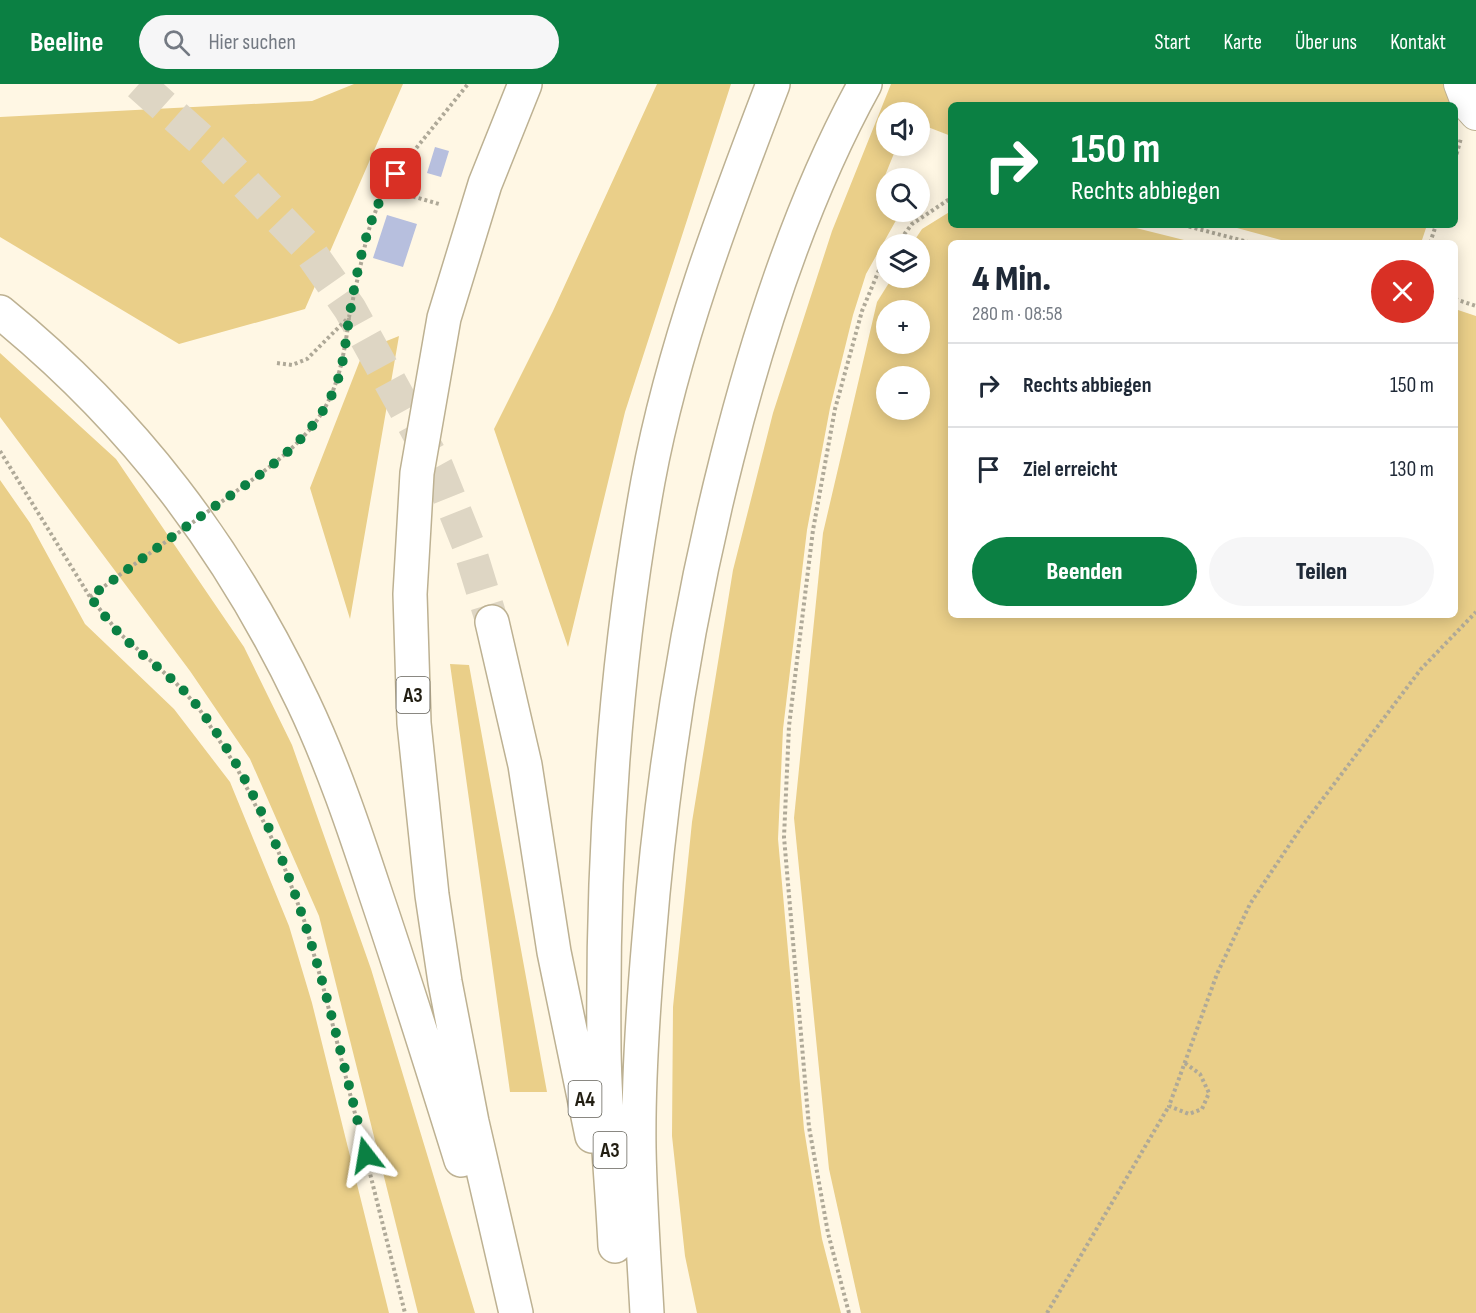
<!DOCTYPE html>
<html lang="de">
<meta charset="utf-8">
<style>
body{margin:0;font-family:"Sofia Sans Condensed",sans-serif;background:#f6f6f7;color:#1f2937;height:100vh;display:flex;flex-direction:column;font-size:22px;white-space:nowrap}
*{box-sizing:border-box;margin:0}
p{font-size:20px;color:#747a83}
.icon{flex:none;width:33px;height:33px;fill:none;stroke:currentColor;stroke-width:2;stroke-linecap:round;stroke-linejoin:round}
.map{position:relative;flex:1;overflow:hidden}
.drawer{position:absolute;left:948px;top:156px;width:510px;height:378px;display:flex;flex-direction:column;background:#fff;border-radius:9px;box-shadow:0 3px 15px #0003}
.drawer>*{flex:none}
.top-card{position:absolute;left:948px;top:18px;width:510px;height:126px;border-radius:9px;box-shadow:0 3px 15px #0003;background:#0b8043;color:#fff;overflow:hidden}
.controls{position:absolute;left:876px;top:18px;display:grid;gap:12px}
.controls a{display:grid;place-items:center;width:54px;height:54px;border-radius:50%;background:#fff;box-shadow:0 3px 15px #0003;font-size:30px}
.pin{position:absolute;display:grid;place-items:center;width:51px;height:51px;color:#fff;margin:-26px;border-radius:12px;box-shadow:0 3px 9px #0006}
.me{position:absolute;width:66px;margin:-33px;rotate:346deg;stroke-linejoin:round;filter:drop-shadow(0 0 4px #0008)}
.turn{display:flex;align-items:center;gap:21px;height:126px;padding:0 24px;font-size:27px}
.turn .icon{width:78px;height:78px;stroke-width:2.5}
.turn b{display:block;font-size:42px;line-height:51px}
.round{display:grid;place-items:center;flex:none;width:63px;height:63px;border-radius:32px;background:#f6f6f7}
.summary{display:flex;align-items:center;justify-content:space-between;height:102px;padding:0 24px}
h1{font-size:36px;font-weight:800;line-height:45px}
.button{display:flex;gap:12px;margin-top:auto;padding:12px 24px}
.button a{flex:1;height:69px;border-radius:36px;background:#0b8043;color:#fff;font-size:24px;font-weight:800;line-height:69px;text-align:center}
.button a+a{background:#f6f6f7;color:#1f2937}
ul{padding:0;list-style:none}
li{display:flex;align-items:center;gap:18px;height:84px;padding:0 24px;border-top:2px solid #e0e1e3}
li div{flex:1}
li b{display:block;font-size:22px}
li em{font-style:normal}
header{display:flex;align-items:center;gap:36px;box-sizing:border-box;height:84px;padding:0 30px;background:#0b8043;color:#fff}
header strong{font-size:28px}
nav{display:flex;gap:33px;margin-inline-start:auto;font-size:21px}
.search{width:420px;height:54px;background:#f6f6f7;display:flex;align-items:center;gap:15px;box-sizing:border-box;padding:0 21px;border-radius:33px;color:#747a83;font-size:22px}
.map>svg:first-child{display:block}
</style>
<header>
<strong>Beeline</strong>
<div class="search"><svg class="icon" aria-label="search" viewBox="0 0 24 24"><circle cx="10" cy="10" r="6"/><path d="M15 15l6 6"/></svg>Hier suchen</div>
<nav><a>Start</a><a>Karte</a><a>Über uns</a><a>Kontakt</a></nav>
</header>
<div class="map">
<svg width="1476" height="1229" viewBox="0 0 1476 1229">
<rect width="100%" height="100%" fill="#fff7e4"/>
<path fill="#eacf89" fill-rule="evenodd" d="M354,0H403L305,225L179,260L0,153V33L312,17Z
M657,0H731L625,328L568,563L494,345L553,227Z
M891,0H1446L1450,21H951V52L920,40V28H886V62H897L882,99L886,107V128H897L899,131L866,190L853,231L830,324L807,446L783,645L778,755L804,1045L822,1155L841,1229H697L685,1172L672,1052L673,923L692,738L733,486L773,329L832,147Z
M951,127V141H1124L1196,159H951V531H1455V225L1476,232V1229H861L829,1085L794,734L823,449L877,218L892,194H920V160H912L922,145ZM886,226H920V260H886ZM886,292H920V326H886Z
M1226,141H1427L1421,159H1292Z
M399,252L350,535L310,404L364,266Z
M0,269L116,375L244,563L292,661L371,885L475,1229H418L319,832L250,675L190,587L0,333Z
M0,396L30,439L85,540L174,625L230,698L289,842L312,919L389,1229H0Z
M450,580L469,581L547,1008H510Z"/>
<path fill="#b7bfde" d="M435,63L449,67L441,93L427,89Z
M387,131L417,140L403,183L373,174Z"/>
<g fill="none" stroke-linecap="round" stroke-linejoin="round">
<path stroke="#ded6c4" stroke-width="33" stroke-dasharray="33 16" stroke-linecap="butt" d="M139,0L213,66L306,162L350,225L437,383L468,460L492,538"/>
<defs>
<path id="minor" d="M1460,0L1468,21L1476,30"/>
<path id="highway" d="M0,228C134,337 229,463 303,618C332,679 354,744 375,808C405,897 433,986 461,1076
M492,538L525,681L554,868L592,1052
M615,1162C612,1097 605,1031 604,966C602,777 614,584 648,397C673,262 724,128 773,0
M516,1229L472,1038L445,898L432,811L414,639L410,510L417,389L444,234L485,100L525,0
M647,1229C644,1174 640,1119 639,1064C638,994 643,925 649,855C662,692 687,532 727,374C759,247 802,114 865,0"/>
</defs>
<use href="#minor" stroke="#bdb192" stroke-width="34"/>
<use href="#highway" stroke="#bdb192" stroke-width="36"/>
<path stroke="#afa998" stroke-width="4" stroke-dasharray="3 3" stroke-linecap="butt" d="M1455,76L1461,54
M384,104L439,120
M1183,141L1252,159
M1430,159L1436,141
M897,160L912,140L951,114
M1455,215L1476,222
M277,279L292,281L307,275L349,233L368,148L384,104L468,0
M0,367L90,513L118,548L176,599L198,623L237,684L279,769L304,836L323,902L405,1229
M259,391C324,342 339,314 349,234
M90,513L129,484
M1185,979L1200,990L1209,1009L1202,1025L1189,1030L1169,1022L1217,890L1250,820L1300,745L1421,585L1476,528
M849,1229L828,1149L809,1043L784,753L789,642L813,446L835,325L862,227L879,186L886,175
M1047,1229L1169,1022"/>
<use href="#minor" stroke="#fff" stroke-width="32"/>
<use href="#highway" stroke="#fff" stroke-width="33"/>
<path stroke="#afa998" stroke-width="4" stroke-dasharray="3 3" stroke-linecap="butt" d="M129,484L259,391"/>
</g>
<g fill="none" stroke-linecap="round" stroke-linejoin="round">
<path stroke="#0b8043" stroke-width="10" stroke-dasharray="0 18" d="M366,1071C328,919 295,749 198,623C175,593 143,574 118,548C108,537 99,524 90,513C128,485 166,457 204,430C253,395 309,363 334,306C344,283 345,259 349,235C356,190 368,125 396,90"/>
</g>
<g text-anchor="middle" stroke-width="4.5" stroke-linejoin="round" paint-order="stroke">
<g fill="#fff" stroke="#646259" stroke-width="1.5">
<rect x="396.5" y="593" width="33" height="36" rx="4.5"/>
<rect x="568.5" y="997" width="33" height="36" rx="4.5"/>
<rect x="593.5" y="1048" width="33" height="36" rx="4.5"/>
</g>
<g font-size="21" font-weight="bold" fill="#221e12">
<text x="413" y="618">A3</text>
<text x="585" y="1022">A4</text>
<text x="610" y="1073">A3</text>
</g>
</g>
</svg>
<div class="controls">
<a><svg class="icon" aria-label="sound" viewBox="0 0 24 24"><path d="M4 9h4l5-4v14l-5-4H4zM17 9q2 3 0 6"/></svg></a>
<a><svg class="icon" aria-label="search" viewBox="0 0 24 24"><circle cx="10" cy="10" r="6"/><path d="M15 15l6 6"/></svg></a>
<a><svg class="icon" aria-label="layers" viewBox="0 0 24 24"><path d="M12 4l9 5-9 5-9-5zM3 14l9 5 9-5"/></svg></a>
<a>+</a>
<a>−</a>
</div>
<div class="pin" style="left:396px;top:90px;background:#d93025"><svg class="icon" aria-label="arrive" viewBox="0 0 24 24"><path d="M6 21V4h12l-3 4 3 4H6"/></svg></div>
<svg class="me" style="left:366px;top:1071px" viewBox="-20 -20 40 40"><path d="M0-17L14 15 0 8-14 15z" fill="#0b8043" stroke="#fff" stroke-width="4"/></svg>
<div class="top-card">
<div class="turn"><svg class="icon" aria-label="right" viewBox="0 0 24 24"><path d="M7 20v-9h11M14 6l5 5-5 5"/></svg><div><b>150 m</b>Rechts abbiegen</div></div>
</div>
<section class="drawer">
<div class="summary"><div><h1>4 Min.</h1><p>280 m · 08:58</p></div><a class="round" style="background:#d93025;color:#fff"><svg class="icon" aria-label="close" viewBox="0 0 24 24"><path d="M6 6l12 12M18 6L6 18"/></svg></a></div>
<ul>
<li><svg class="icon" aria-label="right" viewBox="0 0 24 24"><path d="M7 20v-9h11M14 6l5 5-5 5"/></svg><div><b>Rechts abbiegen</b></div><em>150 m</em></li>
<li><svg class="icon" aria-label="arrive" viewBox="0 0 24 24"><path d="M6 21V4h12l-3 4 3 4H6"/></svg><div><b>Ziel erreicht</b></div><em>130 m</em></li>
</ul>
<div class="button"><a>Beenden</a><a>Teilen</a></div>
</section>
</div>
